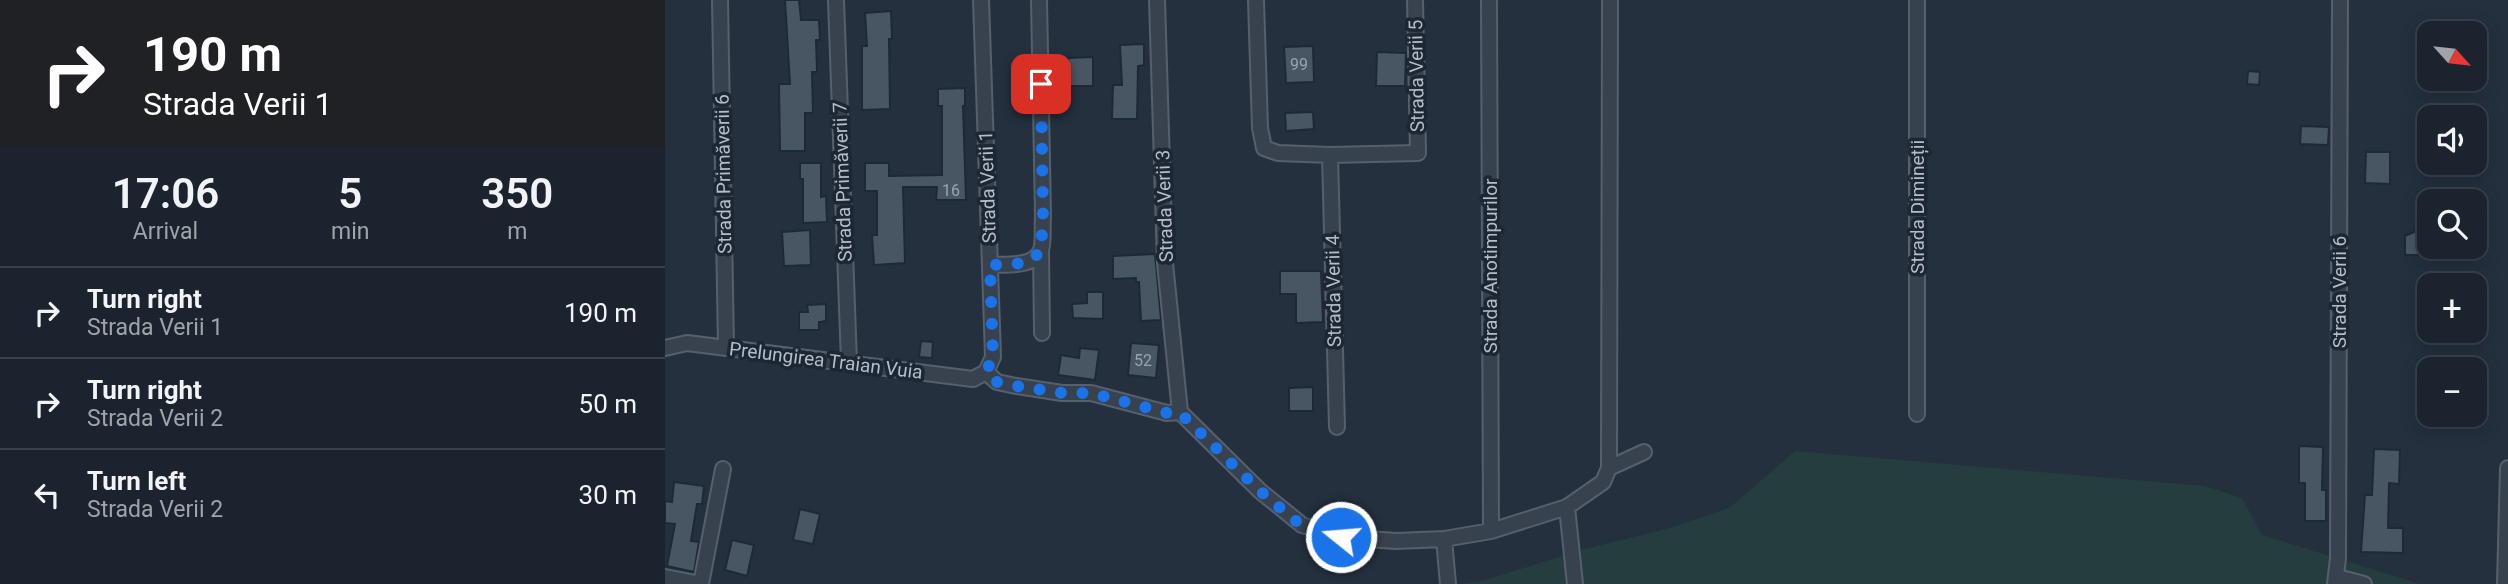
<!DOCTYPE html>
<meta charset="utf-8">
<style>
body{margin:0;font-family:Roboto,sans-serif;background:#28303a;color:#f1f3f6;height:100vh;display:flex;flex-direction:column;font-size:26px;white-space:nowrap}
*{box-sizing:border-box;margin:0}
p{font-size:23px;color:#a0a4aa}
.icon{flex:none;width:38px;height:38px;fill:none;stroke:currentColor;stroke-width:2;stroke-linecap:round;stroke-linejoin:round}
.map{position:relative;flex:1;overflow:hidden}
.panel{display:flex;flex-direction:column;background:#1b242e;width:665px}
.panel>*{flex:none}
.banner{background:#202124;color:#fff;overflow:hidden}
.needle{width:46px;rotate:117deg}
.tools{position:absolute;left:1752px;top:21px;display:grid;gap:14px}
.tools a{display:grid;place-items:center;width:70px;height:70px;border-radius:14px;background:#1b242e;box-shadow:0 4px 18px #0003,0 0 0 2px #39414a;font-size:35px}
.pin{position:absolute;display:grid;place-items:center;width:60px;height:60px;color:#fff;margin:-30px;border-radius:14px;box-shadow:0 4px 10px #0006}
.me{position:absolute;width:77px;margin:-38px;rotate:287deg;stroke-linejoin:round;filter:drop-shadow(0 0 5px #0008)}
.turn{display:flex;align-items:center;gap:24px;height:147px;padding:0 28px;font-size:32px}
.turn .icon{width:91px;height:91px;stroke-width:2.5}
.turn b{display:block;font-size:49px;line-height:60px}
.eta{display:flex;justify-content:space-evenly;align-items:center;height:119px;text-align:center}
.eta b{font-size:42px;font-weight:600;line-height:49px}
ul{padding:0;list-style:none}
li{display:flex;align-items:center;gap:21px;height:91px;padding:0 28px;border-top:2px solid #39414a}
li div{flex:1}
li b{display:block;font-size:26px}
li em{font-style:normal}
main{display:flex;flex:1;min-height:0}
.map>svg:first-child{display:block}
</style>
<main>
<section class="panel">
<div class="banner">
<div class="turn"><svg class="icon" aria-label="right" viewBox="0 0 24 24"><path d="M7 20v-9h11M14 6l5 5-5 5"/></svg><div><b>190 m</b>Strada Verii 1</div></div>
</div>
<div class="eta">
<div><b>17:06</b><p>Arrival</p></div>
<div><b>5</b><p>min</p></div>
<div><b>350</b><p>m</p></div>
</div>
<ul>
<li><svg class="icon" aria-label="right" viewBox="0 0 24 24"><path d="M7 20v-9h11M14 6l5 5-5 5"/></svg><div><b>Turn right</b><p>Strada Verii 1</p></div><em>190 m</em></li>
<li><svg class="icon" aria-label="right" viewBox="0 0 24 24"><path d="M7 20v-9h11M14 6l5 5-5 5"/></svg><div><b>Turn right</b><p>Strada Verii 2</p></div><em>50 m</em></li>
<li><svg class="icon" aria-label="left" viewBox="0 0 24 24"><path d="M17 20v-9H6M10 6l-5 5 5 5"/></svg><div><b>Turn left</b><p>Strada Verii 2</p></div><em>30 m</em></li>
</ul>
</section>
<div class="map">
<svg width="1843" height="584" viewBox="0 0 1843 584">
<rect width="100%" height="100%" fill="#24303e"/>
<path fill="#263d3f" d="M1130,451L1540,486L1577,498L1597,535L1755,584H795L817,581L920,549L1002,529L1064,508Z"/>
<path fill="#485664" stroke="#1f2935" stroke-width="2" d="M120,0H134L136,20H154L155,40H151L152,72H147L148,113H140V151H115L114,84H125Z
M226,11L227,39H224L225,109L197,110V46H202L200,13Z
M479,44V65L473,66L472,119H447L448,85H457L455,45Z
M648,46L649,82L621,83L619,47Z
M712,52L741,53L740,86H711Z
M428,57V86H404L403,58Z
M1583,71L1595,72L1594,85L1582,84Z
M300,88V106H298L301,200H271L272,187H238L240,263L209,265L207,235H212V191H200V163H224V176L277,175V106H273V89Z
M648,112L649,129L621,131L620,113Z
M1636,126L1664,127L1663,145L1635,144Z
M1701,152H1725V184L1700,183Z
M135,163H156V197L161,196L162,222L138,223V179H135Z
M1760,227L1759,255H1740V236Z
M145,230L146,265L119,266L117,232Z
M490,254L496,320L476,321L474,282H471V278L448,279V256Z
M615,271H656L658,322L631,323V294H615Z
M422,292H438V319L408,318L407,304L422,303Z
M161,304V321L154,322V330H134V312H143L142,305Z
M256,341L268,342L267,358L254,357Z
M466,343L494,345L491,378L463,375Z
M415,348L434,350L430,380L393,375L396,355L414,358Z
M648,387V411H624V388Z
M1634,446L1658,447L1657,490H1661V521H1640V483H1634Z
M1709,449L1735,450L1734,484L1724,483L1723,528H1738V553L1696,552L1700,495H1707Z
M9,482L39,486L37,504H32L26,541L34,542L29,572L2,566L10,524L0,523V501L7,502Z
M135,509L155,514L148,544L128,540Z
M67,540L89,545L82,576L60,570Z"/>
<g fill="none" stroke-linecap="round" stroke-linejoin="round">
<defs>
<path id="minor" d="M55,0L61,347
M171,0L184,363
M316,0L328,357L321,372
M492,0L500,263L515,412
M591,0L595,128L599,148L613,153L665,155L672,427
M824,0L826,531
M1252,0V414
M665,155L753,153L750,0
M376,250L377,333
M325,265C340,264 369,268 376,250C379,241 377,226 378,216L374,0
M0,348L22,343L308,379L321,372
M321,372L332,382L351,386L397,393H426L502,413L515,412
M515,412L595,491L637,525L676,537L731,541L779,539L826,531L902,507L938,482L944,468L979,452
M944,468L945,0
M902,507L910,584
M779,539L783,584
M0,577L36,584
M1672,577L1699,584
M36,584L58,469
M1670,584L1673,558L1675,0
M1840,584L1843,468"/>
</defs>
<use href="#minor" stroke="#56606c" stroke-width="18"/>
<use href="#minor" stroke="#38424e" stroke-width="14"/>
</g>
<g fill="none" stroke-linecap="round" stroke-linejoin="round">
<path stroke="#1a73e8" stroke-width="12" stroke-dasharray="0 21.6" d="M376,84L378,216L376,250L368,259L360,263L325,265L328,357L321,372L332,382L351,386L397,393H426L502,413L514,412L595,491L637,526L676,537"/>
</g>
<g text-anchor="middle" stroke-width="7" stroke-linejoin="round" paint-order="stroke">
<g font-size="16" fill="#99a3b0">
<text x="634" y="70">99</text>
<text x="286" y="196">16</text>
<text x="478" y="366">52</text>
</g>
<g font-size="19" fill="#b4bdc9" stroke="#1d2733">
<text transform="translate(751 76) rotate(-91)" y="7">Strada Verii 5</text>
<text transform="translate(58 174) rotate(-91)" y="7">Strada Primăverii 6</text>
<text transform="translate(177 182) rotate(-92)" y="7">Strada Primăverii 7</text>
<text transform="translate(322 187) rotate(-92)" y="7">Strada Verii 1</text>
<text transform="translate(499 206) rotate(-92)" y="7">Strada Verii 3</text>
<text transform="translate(1252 207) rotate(-90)" y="7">Strada Dimineții</text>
<text transform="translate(825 266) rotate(-90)" y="7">Strada Anotimpurilor</text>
<text transform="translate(668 291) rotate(-91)" y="7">Strada Verii 4</text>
<text transform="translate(1674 292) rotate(-90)" y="7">Strada Verii 6</text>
<text transform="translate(161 360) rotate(7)" y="7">Prelungirea Traian Vuia</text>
</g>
</g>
</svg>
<div class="tools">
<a><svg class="needle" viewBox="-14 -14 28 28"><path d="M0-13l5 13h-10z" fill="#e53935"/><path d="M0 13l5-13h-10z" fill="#a0a4aa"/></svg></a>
<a><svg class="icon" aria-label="sound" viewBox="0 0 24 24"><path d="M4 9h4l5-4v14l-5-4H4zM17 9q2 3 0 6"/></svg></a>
<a><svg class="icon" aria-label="search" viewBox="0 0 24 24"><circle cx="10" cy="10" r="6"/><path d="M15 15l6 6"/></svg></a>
<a>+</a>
<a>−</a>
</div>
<div class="pin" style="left:376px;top:84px;background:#d93025"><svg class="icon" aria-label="arrive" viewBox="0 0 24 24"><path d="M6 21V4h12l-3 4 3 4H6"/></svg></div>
<svg class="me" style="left:676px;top:537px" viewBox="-20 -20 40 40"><circle r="17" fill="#1a73e8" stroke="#fff" stroke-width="3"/><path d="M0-11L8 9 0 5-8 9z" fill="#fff"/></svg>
</div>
</main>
